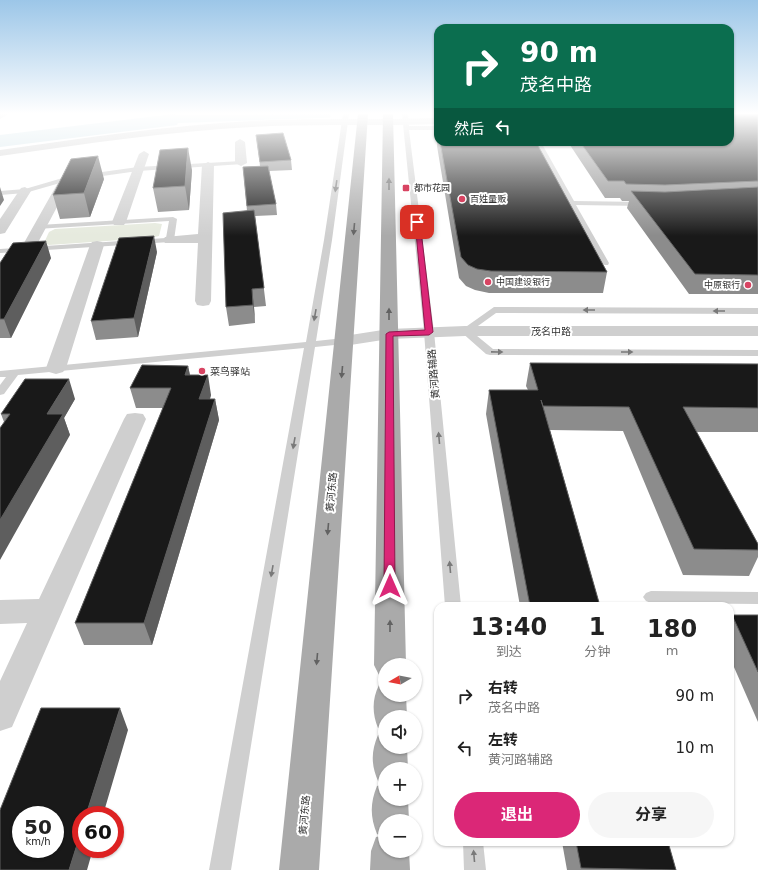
<!DOCTYPE html>
<html lang="zh">
<meta charset="utf-8">
<style>
body{margin:0;font-family:"DejaVu Sans","Noto Sans SC",sans-serif;background:#f6f6f6;color:#222;height:100vh;display:flex;flex-direction:column;font-size:15px;white-space:nowrap}
*{box-sizing:border-box;margin:0}
p{font-size:13px;color:#767676}
.icon{flex:none;width:22px;height:22px;fill:none;stroke:currentColor;stroke-width:2;stroke-linecap:round;stroke-linejoin:round}
.map{position:relative;flex:1;overflow:hidden}
.panel{position:absolute;left:434px;top:602px;width:300px;height:244px;display:flex;flex-direction:column;background:#fff;border-radius:12px;box-shadow:0 1px 3px #0004}
.panel>*{flex:none}
.hud{position:absolute;left:434px;top:24px;width:300px;height:122px;border-radius:12px;box-shadow:0 1px 3px #0004;background:#0b6e4f;color:#fff;overflow:hidden}
.needle{width:26px;rotate:260deg}
.fabs{position:absolute;left:378px;top:658px;display:grid;gap:8px}
.fabs a{display:grid;place-items:center;width:44px;height:44px;border-radius:50%;background:#fff;box-shadow:0 1px 3px #0004;font-size:20px}
.speed{position:absolute;left:12px;top:806px;display:flex;gap:8px;font-size:20px;font-weight:700;text-align:center}
.speed>*{display:grid;place-content:center;width:52px;height:52px;border-radius:50%;background:#fff;box-shadow:0 1px 3px #0004;line-height:1}
.speed small{font-size:10px;font-weight:400}
.speed .limit{border:6px solid #d22;background:#fff;color:#111}
.pin{position:absolute;display:grid;place-items:center;width:34px;height:34px;color:#fff;margin:-17px;border-radius:8px;box-shadow:0 2px 6px #0006}
.me{position:absolute;width:44px;margin:-22px;rotate:0deg;stroke-linejoin:round;filter:drop-shadow(0 0 3px #0008)}
.turn{display:flex;align-items:center;gap:14px;height:84px;padding:0 20px;font-size:18px}
.turn .icon{width:52px;height:52px;stroke-width:2.5}
.turn b{display:block;font-size:28px;line-height:34px}
.then{display:flex;align-items:center;height:38px;padding:0 20px;background:#0003;gap:8px;font-size:15px}
.eta{display:flex;justify-content:space-evenly;align-items:center;height:68px;text-align:center}
.eta b{font-size:24px;font-weight:700;line-height:28px}
.action{display:flex;gap:8px;margin-top:auto;padding:8px 20px}
.action a{flex:1;height:46px;border-radius:24px;background:#db2777;color:#fff;font-size:16px;font-weight:700;line-height:46px;text-align:center}
.action a+a{background:#f6f6f6;color:#222}
ul{padding:0;list-style:none}
li{display:flex;align-items:center;gap:12px;height:52px;padding:0 20px}
li div{flex:1}
li b{display:block;font-size:15px}
li em{font-style:normal}
.map>svg:first-child{display:block}
</style>
<div class="map">
<svg width="758" height="870" viewBox="0 0 758 870">
<rect width="100%" height="100%" fill="#fff"/>
<path fill="#e6eade" d="M155,223L162,224L159,236L150,238L49,245L44,243L49,232L55,229Z"/>
<path fill="#cae0e7" d="M173,114L176,115L430,114L178,123L177,125L0,147V135Z"/>
<path fill="#fff" d="M331,114H419V116L330,118Z"/>
<g fill="none" stroke-linecap="round" stroke-linejoin="round">
<path fill="#cfcfcf" fill-rule="evenodd" d="M343,114H349L332,240L316,341L344,338L349,341L344,344L315,347L231,870H209L304,348L18,375L4,394L0,395V385L6,377H0V371L306,342L324,240Z
M402,114H408L409,126H438V130H409L434,332L461,606H445L424,332Z
M539,142L542,144L574,201L643,202L647,204L643,206L576,205L609,263L608,265H605L601,263L536,144Z
M241,161L244,163L243,164L138,171L67,181L25,193L0,195V191L25,189L66,177L138,167Z
M173,217L177,219L174,240L170,242L0,253V249L166,238L169,221L36,229L35,227L39,225Z
M494,307L758,308V314L496,313L471,331L493,349L758,350V356L490,355L486,354L460,331Z
M651,591L758,592V604L651,603L646,601L643,597L646,593Z
M463,842H483L486,870H464Z"/>
<path fill="#cfcfcf" fill-rule="evenodd" d="M0,114H8L0,119Z
M438,118V124C382,126 327,124 271,126C180,130 90,143 0,156V150C90,137 180,124 271,120C327,118 382,120 438,118Z
M240,139L245,142L247,163L241,166L235,163V142Z
M144,151L149,154L126,222L124,225H114L112,222L139,154Z
M208,162L214,165L211,301L209,305L203,306L197,305L195,301L198,243H165L163,240L165,237L198,234L202,165Z
M66,175L72,179L34,250L32,253H22L20,250L60,179Z
M25,187L31,191L5,233L0,234V219L21,188Z
M97,241L102,242L104,245L66,368L63,372L56,374L49,372L46,368L90,245L92,242Z
M135,413L143,414L146,419L12,727L0,731V681L27,623L0,624V600L39,599L124,419L127,414Z"/>
<path fill="#cfcfcf" fill-rule="evenodd" d="M465,326H758V336H465L389,339L344,346L338,345L335,341L338,337L344,336L389,329Z"/>
<path fill="#aaa" fill-rule="evenodd" d="M358,114H368L319,870H279Z
M383,114H393L406,665H385V677L379,675L374,665Z
M385,682V695H406L407,717H385V730L378,728C372,713 372,699 379,685Z
M385,733V747H407L408,769H385V799H408L409,821H385V851H409L410,870H370L371,851L376,837L381,836L377,834C370,817 370,803 377,786L383,784L378,781C371,765 371,751 378,735Z"/>
</g>
<path fill="#8c8c8c" d="M758,114V294H689L627,208L629,201H622L620,198H605L568,142H730Z
M438,131V142H536L607,272L603,293H489L475,290L466,286L459,278L437,146Z
M256,135L291,160L292,170L269,171L276,204L277,215L255,216L266,306L254,307L255,323L229,326L226,307L247,211L243,167L260,166Z
M192,170L189,210L158,212L153,188Z
M104,179L90,217L60,219L53,195Z
M157,252L138,337L96,340L91,321Z
M51,258L11,338H0V263Z
M530,363L758,364V432H696L758,544V557L749,576L683,575L623,431L550,430L600,606H520L486,414L489,390H528L526,386Z
M188,366L190,375L211,395L210,399H215L219,420L152,645H84L75,623L163,408H136L130,388Z
M75,399L64,418L70,435L4,422L1,414Z
M732,615H758V722L730,658V619Z
M562,842H668L676,870H567Z"/>
<path fill="#5e5e5e" d="M188,148L192,170L189,210L185,186Z
M98,156L104,179L90,217L84,193Z
M0,187L4,200L0,206Z
M154,236L157,252L138,337L134,318Z
M46,241L51,258L11,338L4,319Z
M252,289L254,307L255,323L253,305Z
M188,366L192,385L185,375Z
M208,375L211,395L203,420L199,399Z
M69,379L75,399L64,418L70,435L0,560V520L47,414Z
M215,399L219,420L152,645L144,623Z
M120,708L128,730L103,815H86Z
M81,832V849H93L87,870H69Z"/>
<path fill="#191919" stroke="#5e5e5e" fill-rule="evenodd" d="M730,114H758V181L665,185L626,184L624,181H608L580,142H730Z
M283,133L291,160L260,162L256,135Z
M440,142H536L607,272L491,271L477,269L468,265L461,257Z
M188,148L185,186L153,188L160,150Z
M98,156L84,193L53,195L71,159Z
M268,166L276,204L247,206L243,167Z
M758,187V275L695,274L631,191L665,192Z
M254,210L264,288L252,289L253,305L226,307L223,213Z
M154,236L134,318L91,321L119,238Z
M46,241L4,319H0V263L13,243Z
M530,363L758,364V408L683,407L758,544V550L694,549L629,407L543,406L541,400L600,606H530L489,390H538Z
M142,365L188,366L185,375H208L199,399H215L144,623H75L171,388H130Z
M25,379H69L47,414H63L0,520V428L10,414H1Z
M732,615H758V672Z
M41,708H120L86,815H81V832L69,870H0V810ZM21,815H55V849H21Z
M576,842H668L676,870L581,868Z"/>
<defs><path id="oneway-solid" d="M-6-.8H1V-3.2L6.5 0L1 3.2V.8H-6Z"/></defs>
<g fill="#626262">
<use href="#oneway-solid" transform="translate(389 184) rotate(-90)"/>
<use href="#oneway-solid" transform="translate(354 229) rotate(95)"/>
<use href="#oneway-solid" transform="translate(389 314) rotate(-90)"/>
<use href="#oneway-solid" transform="translate(342 372) rotate(95)"/>
<use href="#oneway-solid" transform="translate(328 529) rotate(95)"/>
<use href="#oneway-solid" transform="translate(390 626) rotate(-90)"/>
<use href="#oneway-solid" transform="translate(317 659) rotate(95)"/>
</g>
<g fill="#797979">
<use href="#oneway-solid" transform="translate(336 186) rotate(98)"/>
<use href="#oneway-solid" transform="translate(589 310) rotate(-180)"/>
<use href="#oneway-solid" transform="translate(719 311) rotate(-180)"/>
<use href="#oneway-solid" transform="translate(315 315) rotate(100)"/>
<use href="#oneway-solid" transform="translate(497 352) rotate(1)"/>
<use href="#oneway-solid" transform="translate(627 352)"/>
<use href="#oneway-solid" transform="translate(439 438) rotate(-95)"/>
<use href="#oneway-solid" transform="translate(294 443) rotate(100)"/>
<use href="#oneway-solid" transform="translate(450 567) rotate(-95)"/>
<use href="#oneway-solid" transform="translate(272 571) rotate(100)"/>
<use href="#oneway-solid" transform="translate(474 856) rotate(-95)"/>
</g>
<linearGradient id="sky" x2="0" y2="1"><stop stop-color="#9cc6e8"/><stop offset="0.48" stop-color="#fff"/><stop offset="1" stop-color="#fff" stop-opacity="0"/></linearGradient>
<rect width="758" height="236" fill="url(#sky)"/>
<path fill="#db2777" stroke="#8e194d" d="M415,221L420,222L433,332L429,335L393,336L395,586L394,590H386L384,586L386,334L389,332L425,330Z"/>
<g fill="#d84462" stroke="#fff" stroke-width="1.5">
<rect x="402" y="184" width="8" height="8" rx="2"/>
<circle cx="462" cy="199" r="4"/>
<circle cx="488" cy="282" r="4"/>
<circle cx="748" cy="285" r="4"/>
<circle cx="202" cy="371" r="4"/>
</g>
<g text-anchor="middle" stroke-width="4" stroke-linejoin="round" paint-order="stroke">
<g font-size="9" fill="#323232" stroke="#fff" text-anchor="start">
<text x="414" y="191">都市花园</text>
<text x="470" y="202">百姓量贩</text>
<text x="496" y="285">中国建设银行</text>
<text x="740" y="288" text-anchor="end">中原银行</text>
</g>
<g font-size="10" fill="#323232" stroke="#fff">
<text x="551" y="335">茂名中路</text>
<text transform="translate(433 374) rotate(-95)" y="4">黄河路辅路</text>
<text transform="translate(331 492) rotate(-85)" y="4">黄河东路</text>
<text transform="translate(304 815) rotate(-85)" y="4">黄河东路</text>
</g>
<g font-size="10" fill="#323232" stroke="#fff" text-anchor="start">
<text x="210" y="375">菜鸟驿站</text>
</g>
</g>
</svg>
<div class="fabs">
<a><svg class="needle" viewBox="-14 -14 28 28"><path d="M0-13l5 13h-10z" fill="#e53935"/><path d="M0 13l5-13h-10z" fill="#767676"/></svg></a>
<a><svg class="icon" aria-label="sound" viewBox="0 0 24 24"><path d="M4 9h4l5-4v14l-5-4H4zM17 9q2 3 0 6"/></svg></a>
<a>+</a>
<a>−</a>
</div>
<div class="speed"><div>50<small>km/h</small></div><div class="limit">60</div></div>
<div class="pin" style="left:417px;top:222px;background:#d93025"><svg class="icon" aria-label="arrive" viewBox="0 0 24 24"><path d="M6 21V4h12l-3 4 3 4H6"/></svg></div>
<svg class="me" style="left:390px;top:586px" viewBox="-20 -20 40 40"><path d="M0-17L14 15 0 8-14 15z" fill="#db2777" stroke="#fff" stroke-width="4"/></svg>
<div class="hud">
<div class="turn"><svg class="icon" aria-label="right" viewBox="0 0 24 24"><path d="M7 20v-9h11M14 6l5 5-5 5"/></svg><div><b>90 m</b>茂名中路</div></div>
<div class="then">然后<svg class="icon" aria-label="left" viewBox="0 0 24 24"><path d="M17 20v-9H6M10 6l-5 5 5 5"/></svg></div>
</div>
<section class="panel">
<div class="eta">
<div><b>13:40</b><p>到达</p></div>
<div><b>1</b><p>分钟</p></div>
<div><b>180</b><p>m</p></div>
</div>
<ul>
<li><svg class="icon" aria-label="right" viewBox="0 0 24 24"><path d="M7 20v-9h11M14 6l5 5-5 5"/></svg><div><b>右转</b><p>茂名中路</p></div><em>90 m</em></li>
<li><svg class="icon" aria-label="left" viewBox="0 0 24 24"><path d="M17 20v-9H6M10 6l-5 5 5 5"/></svg><div><b>左转</b><p>黄河路辅路</p></div><em>10 m</em></li>
</ul>
<div class="action"><a>退出</a><a>分享</a></div>
</section>
</div>
